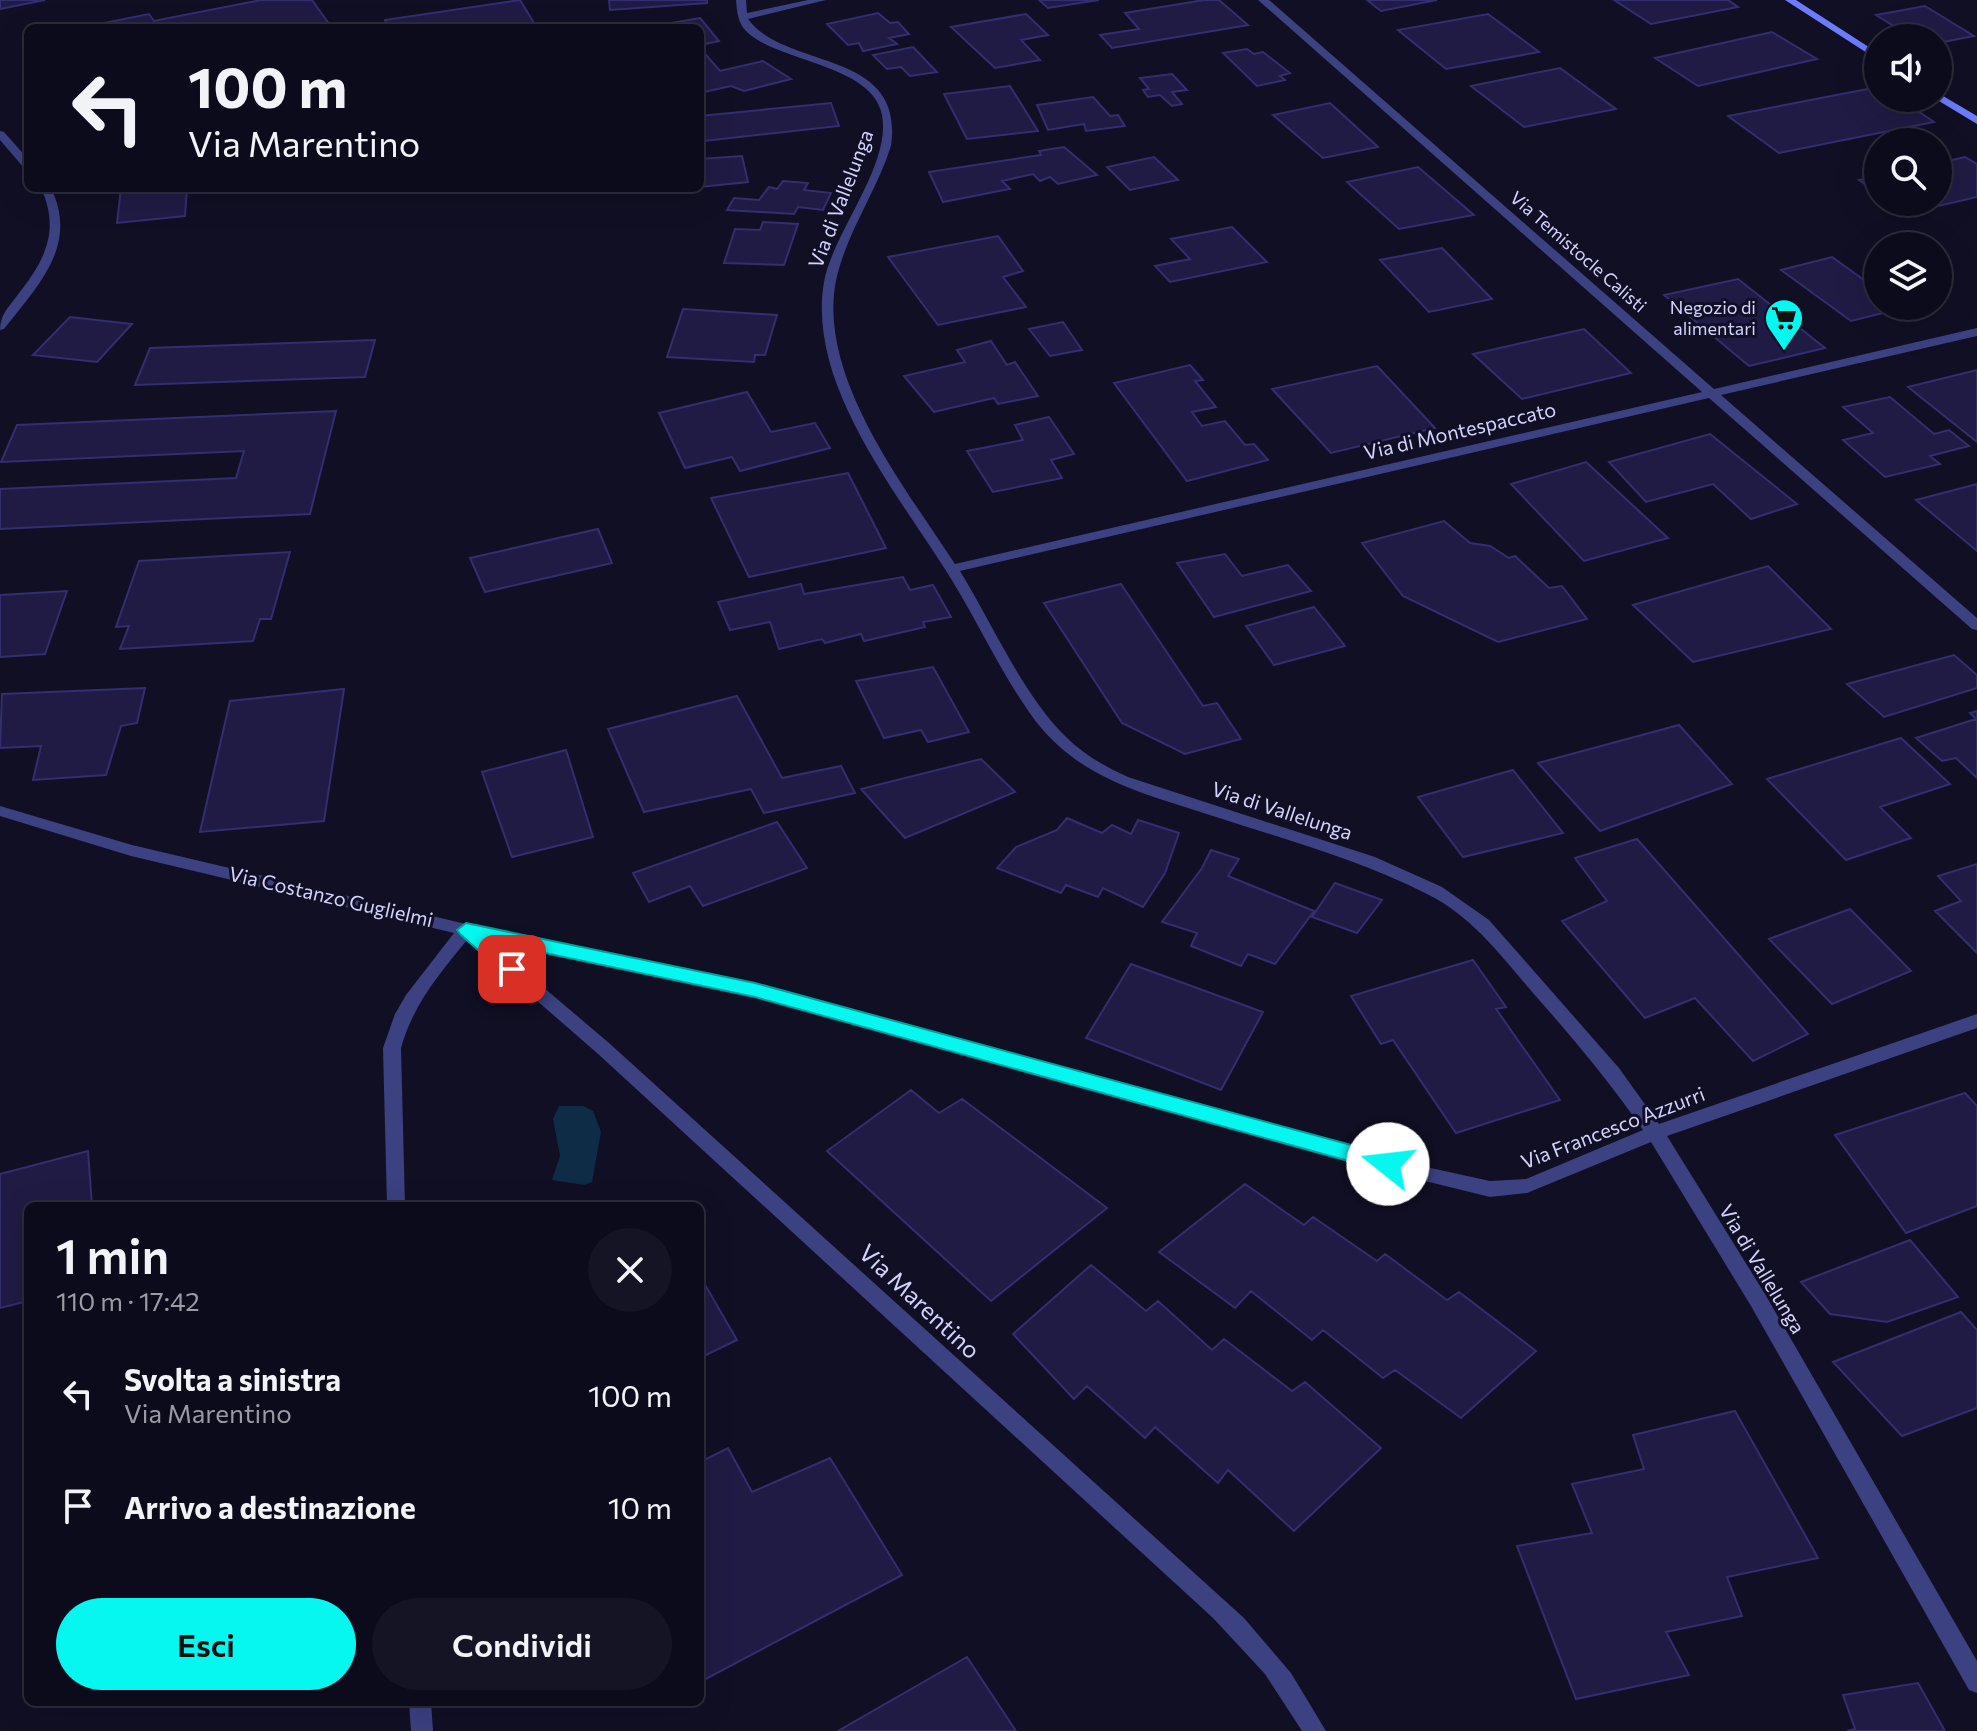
<!DOCTYPE html>
<html lang="it">
<meta charset="utf-8">
<style>
body{margin:0;font-family:Commissioner,sans-serif;background:#151424;color:#f1f3f6;height:100vh;display:flex;flex-direction:column;font-size:30px;white-space:nowrap}
*{box-sizing:border-box;margin:0}
p{font-size:26px;color:#9a9ba3}
.icon{flex:none;width:44px;height:44px;fill:none;stroke:currentColor;stroke-width:2;stroke-linecap:round;stroke-linejoin:round}
.map{position:relative;flex:1;overflow:hidden}
.details{position:absolute;left:24px;top:1202px;width:680px;height:504px;display:flex;flex-direction:column;background:#0c0b1b;border-radius:12px;box-shadow:0 8px 32px #0002,0 0 0 2px #2c2b3a}
.details>*{flex:none}
.banner{position:absolute;left:24px;top:24px;width:680px;height:168px;border-radius:12px;box-shadow:0 8px 32px #0002,0 0 0 2px #2c2b3a;background:#0c0b1b;color:#f1f3f6;overflow:hidden}
.fabs{position:absolute;left:1864px;top:24px;display:grid;gap:16px}
.fabs a{display:grid;place-items:center;width:88px;height:88px;border-radius:50%;background:#0c0b1b;box-shadow:0 8px 32px #0002,0 0 0 2px #2c2b3a;font-size:40px}
.pin{position:absolute;display:grid;place-items:center;width:68px;height:68px;color:#fff;margin:-34px;border-radius:16px;box-shadow:0 4px 12px #0006}
.me{position:absolute;width:88px;margin:-44px;rotate:286deg;stroke-linejoin:round;filter:drop-shadow(0 0 6px #0008)}
.turn{display:flex;align-items:center;gap:28px;height:168px;padding:0 32px;font-size:36px}
.turn .icon{width:104px;height:104px;stroke-width:2.5}
.turn b{display:block;font-size:56px;line-height:68px}
.round{display:grid;place-items:center;flex:none;width:84px;height:84px;border-radius:42px;background:#151424}
.headline{display:flex;align-items:center;justify-content:space-between;height:136px;padding:0 32px}
h1{font-size:48px;font-weight:600;line-height:60px}
.action{display:flex;gap:16px;margin-top:auto;padding:16px 32px}
.action a{flex:1;height:92px;border-radius:48px;background:#06f6f0;color:#111;font-size:32px;font-weight:600;line-height:92px;text-align:center}
.action a+a{background:#151424;color:#f1f3f6}
ul{padding:0;list-style:none}
li{display:flex;align-items:center;gap:24px;height:112px;padding:0 32px}
li div{flex:1}
li b{display:block;font-size:30px}
li em{font-style:normal}
.map>svg:first-child{display:block}
</style>
<div class="map">
<svg width="1977" height="1731" viewBox="0 0 1977 1731">
<rect width="100%" height="100%" fill="#100f24"/>
<path fill="#0f2c47" d="M559,1106H583L593,1111L601,1132L592,1182L584,1185L552,1180L560,1156L553,1119Z"/>
<path fill="#1f1b44" stroke="#332e70" stroke-width="2" d="M0,0H45L0,9Z
M261,0H312L332,28H79L149,14L154,21Z
M520,0L537,28H388L385,20Z
M609,0H707V3L610,10Z
M1039,0H1099L1048,8Z
M1204,0H1219L1248,25L1112,48L1100,35L1139,29L1125,13Z
M1367,0H1437L1381,11Z
M1614,0H1728L1738,7L1651,24Z
M1925,6L1974,36L1938,43V38H1913L1876,15Z
M878,13L890,23L898,22L909,34L889,38L897,44L863,51L859,43L848,45L827,24Z
M1026,14L1048,35L1021,40L1040,60L995,68L951,27Z
M1488,14L1539,52L1446,69L1398,30Z
M700,18L719,41L700,45V28H642Z
M1772,32L1817,59L1698,86L1655,58Z
M913,47L937,72L910,76L901,67L887,69L873,55Z
M1247,49L1254,54L1263,52L1290,73L1280,76L1285,80L1257,86L1223,53Z
M706,55L720,71L763,61L791,79L744,91L731,86L700,93V56Z
M1560,68L1616,109L1524,127L1471,86Z
M1172,74L1187,90L1172,92L1182,104L1172,106L1160,95L1148,97L1143,90L1149,89L1140,78Z
M1010,86L1038,131L967,139L944,94Z
M1878,87V98H1898L1934,122L1779,153L1728,116Z
M1093,97L1110,116L1118,115L1125,126L1086,131L1084,124L1048,130L1037,105Z
M831,103L839,126L704,141L700,133V116Z
M1330,103L1378,147L1323,158L1273,115Z
M1064,147L1097,175L1058,184L1050,177L1040,181L1033,174L1002,181L1010,189L943,202L929,172L1041,155L1039,151Z
M742,156L748,182L700,187V159Z
M1154,157L1178,180L1130,190L1107,167Z
M1965,157L1977,164V197L1908,213L1891,202H1938V163Z
M1418,167L1474,215L1399,229L1347,182Z
M1878,176V193L1859,180Z
M783,181L808,183L804,190L831,193L823,210L798,207L794,214L727,210L734,198L759,200L769,187L777,189Z
M121,188H187L185,216L117,223Z
M763,222L798,224L784,265L724,263L735,229L760,230Z
M1232,227L1267,262L1170,282L1155,266L1190,259L1171,239Z
M998,236L1023,271L1003,277L1026,307L938,325L888,257Z
M1442,248L1492,299L1429,312L1380,260Z
M1832,257L1878,290V306L1903,308L1851,321L1781,270Z
M1738,279L1825,348L1749,366L1664,295Z
M683,309L777,315L765,355H755L754,362L667,357Z
M70,317L132,324L97,362L33,355Z
M1063,322L1082,350L1050,356L1029,329Z
M1584,329L1631,373L1522,399L1473,354Z
M375,340L365,377L135,385L150,348Z
M991,341L1007,365L1015,362L1038,396L998,404L994,398L934,412L904,376L965,362L957,350Z
M1190,365L1203,380L1195,381L1216,407L1192,412L1202,426L1225,421L1245,445L1254,444L1268,460L1187,481L1114,383Z
M1377,366L1435,428L1331,453L1272,389Z
M1977,370V442L1908,387Z
M747,392L771,432L815,423L830,448L740,471L732,457L685,468L659,413Z
M1890,397L1934,434L1949,430L1969,446L1930,456L1940,464L1885,477L1843,440L1873,433L1843,407Z
M336,411L310,514L0,529V489L236,478L244,451L1,462L17,425Z
M1049,417L1074,454L1051,460L1062,478L993,492L967,451L1023,440L1015,425Z
M1710,434L1797,504L1751,519L1713,484L1646,502L1609,462Z
M1586,462L1668,538L1584,561L1511,484Z
M848,473L886,548L749,577L711,498Z
M1977,484V551L1916,500Z
M1444,521L1470,543L1490,546L1509,558L1515,556L1549,588L1562,586L1587,619L1498,642L1403,596L1362,543Z
M598,529L612,563L485,592L470,558Z
M290,552L271,619H260L253,641L120,649L129,626L116,627L139,561Z
M1225,554L1242,576L1288,565L1311,591L1214,617L1177,563Z
M1768,566L1831,629L1693,662L1633,605Z
M903,577L910,590L933,585L951,617L923,622L925,627L864,641L861,634L825,643L822,639L779,649L770,622L730,630L718,602L801,584L804,594Z
M1121,584L1203,706L1217,703L1241,739L1185,754L1122,723L1044,603Z
M67,591L45,654L0,657V595Z
M1314,607L1345,646L1274,665L1246,626Z
M1954,655L1977,675V688L1884,717L1847,684Z
M933,667L969,732L928,742L921,730L884,738L856,681Z
M145,688L137,723L121,726L106,775L33,780L41,746L0,748L2,694Z
M344,689L324,821L200,832L230,701Z
M737,696L782,778L841,766L855,793L764,813L751,789L644,812L608,729Z
M1977,711V778L1956,758L1942,761L1916,738L1976,719L1970,713Z
M1679,725L1732,784L1600,831L1538,763Z
M1901,738L1950,784L1880,807L1911,838L1846,860L1767,779Z
M566,750L593,837L512,857L482,772Z
M981,759L1015,792L905,838L861,789Z
M1513,770L1563,833L1463,857L1418,797Z
M1067,818L1102,833L1112,825L1131,834L1138,820L1179,833L1165,873L1143,907L1103,888L1098,897L1066,885L1061,893L997,868L1016,847L1057,830Z
M777,822L807,868L703,906L690,886L649,902L633,873Z
M1637,839L1808,1034L1753,1061L1695,998L1645,1018L1562,921L1607,901L1575,858Z
M1211,850L1239,859L1228,876L1314,911L1275,964L1248,954L1241,966L1191,946L1197,933L1162,922L1202,868Z
M1977,864V953L1935,911L1961,901L1938,876Z
M1335,883L1382,900L1357,933L1312,917Z
M1850,909L1911,971L1832,1004L1769,939Z
M1473,960L1506,1007L1496,1009L1560,1100L1456,1133L1393,1040L1381,1044L1351,996Z
M1131,964L1263,1012L1221,1090L1086,1038Z
M911,1090L939,1113L962,1099L1107,1208L991,1301L827,1151Z
M1965,1093L1977,1106V1206L1906,1233L1835,1135Z
M88,1151L92,1206H28V1301L0,1308V1174Z
M1245,1184L1304,1225L1313,1217L1377,1261L1385,1254L1447,1300L1459,1292L1536,1351L1461,1418L1395,1370L1383,1378L1323,1330L1312,1340L1251,1291L1235,1308L1159,1252Z
M1910,1240L1958,1297L1887,1322L1830,1314L1801,1282Z
M1091,1265L1146,1311L1158,1301L1212,1350L1224,1339L1292,1391L1305,1382L1381,1448L1294,1531L1228,1470L1218,1483L1155,1427L1145,1438L1087,1386L1074,1399L1013,1334Z
M700,1276L737,1340L700,1358Z
M1961,1312L1977,1330V1408L1902,1436L1833,1362Z
M1735,1411L1818,1558L1727,1577L1742,1616L1666,1632L1689,1675L1576,1699L1517,1546L1592,1533L1572,1484L1644,1469L1633,1435Z
M728,1448L752,1492L830,1458L902,1575L700,1682V1462Z
M967,1657L1016,1731H838Z
M1918,1683L1945,1731H1847L1855,1729L1843,1695Z"/>
<g fill="none" stroke-linecap="round" stroke-linejoin="round">
<path fill="#3b4181" fill-rule="evenodd" d="M736,0H746L747,13L808,0H826L748,19C786,71 905,48 891,146C877,190 848,231 837,276C814,373 905,487 955,564L1702,392L1258,0H1269L1714,389L1977,328V336L1721,395L1977,618V630L1972,629L1709,398L960,571C992,623 1023,695 1066,737C1084,755 1106,767 1128,777L1375,857L1442,887L1489,920L1619,1068L1659,1124L1977,1014V1028L1667,1136L1765,1294L1977,1661V1693L1969,1690L1751,1306L1651,1142L1527,1193L1490,1197L1417,1179L755,996L489,941L609,1043L1244,1618L1291,1673L1326,1731H1302L1265,1674L1213,1618L597,1053L467,940C439,974 413,1005 401,1048L405,1206H387L383,1048L395,1014L406,995L454,933L131,856L0,816V806L132,845L466,924L755,984L1417,1165L1490,1181L1526,1179L1643,1130C1609,1081 1572,1037 1533,993C1501,956 1472,916 1427,894C1360,860 1287,840 1216,817C1147,794 1085,782 1037,723C1004,679 981,628 953,582C902,498 806,387 824,282C833,231 895,161 881,111C868,65 779,61 748,33C738,24 737,13 736,0Z
M0,131L4,132L28,159V169L24,168L0,140Z
M41,188H51C79,246 38,285 4,329L0,330C0,315 8,308 16,297C44,262 61,232 41,188Z
M409,1702H431L433,1731H411Z"/>
<path fill="#6c7bfb" fill-rule="evenodd" d="M1785,0H1796L1878,53V60Z
M1938,93L1977,116V124L1934,98H1938Z"/>
</g>
<path fill="#06f6f0" stroke="#04a09c" stroke-width="2" d="M466,923L755,983L1388,1155L1396,1158L1399,1164L1396,1170L1388,1172L755,997L493,942L521,969L512,976L505,974L460,934L457,930Z"/>
<defs>
<symbol id="supermarket-pin" viewBox="-11 -11 22 30"><path d="M0 17L-7.5 6A9.5 9.5 0 1 1 7.5 6Z" fill="#06f6f0" stroke="#100f24"/><path d="M-6-5.5h2.5l.6 2H6L4.5 2H-2.5L-4.4-4H-6ZM-1.5 3.2a1.3 1.3 0 1 0 .1 0ZM3 3.2a1.3 1.3 0 1 0 .1 0Z" fill="#111"/></symbol>
</defs>
<g fill-rule="evenodd">
<use href="#supermarket-pin" x="1762" y="296" width="44" height="60"/>
</g>
<g text-anchor="middle" stroke-width="6" stroke-linejoin="round" paint-order="stroke">
<g font-size="18" fill="#d3d3fe" stroke="#100f24">
<text transform="translate(1578 252) rotate(41)" y="6">Via Temistocle Calisti</text>
</g>
<g font-size="18" fill="#d3d3fe" stroke="#100f24" text-anchor="end">
<text x="1756" y="314">Negozio di<tspan x="1756" dy="21">alimentari</tspan></text>
</g>
<g font-size="20" fill="#d3d3fe" stroke="#100f24">
<text transform="translate(841 199) rotate(-69)" y="7">Via di Vallelunga</text>
<text transform="translate(1460 431) rotate(-13)" y="7">Via di Montespaccato</text>
<text transform="translate(1282 811) rotate(18)" y="7">Via di Vallelunga</text>
<text transform="translate(331 897) rotate(13)" y="7">Via Costanzo Guglielmi</text>
<text transform="translate(1613 1128) rotate(-21)" y="7">Via Francesco Azzurri</text>
<text transform="translate(1762 1269) rotate(59)" y="7">Via di Vallelunga</text>
</g>
<g font-size="24" fill="#d3d3fe" stroke="#100f24">
<text transform="translate(919 1302) rotate(43)" y="8">Via Marentino</text>
</g>
</g>
</svg>
<div class="fabs">
<a><svg class="icon" aria-label="sound" viewBox="0 0 24 24"><path d="M4 9h4l5-4v14l-5-4H4zM17 9q2 3 0 6"/></svg></a>
<a><svg class="icon" aria-label="search" viewBox="0 0 24 24"><circle cx="10" cy="10" r="6"/><path d="M15 15l6 6"/></svg></a>
<a><svg class="icon" aria-label="layers" viewBox="0 0 24 24"><path d="M12 4l9 5-9 5-9-5zM3 14l9 5 9-5"/></svg></a>
</div>
<div class="pin" style="left:512px;top:969px;background:#d93025"><svg class="icon" aria-label="arrive" viewBox="0 0 24 24"><path d="M6 21V4h12l-3 4 3 4H6"/></svg></div>
<svg class="me" style="left:1388px;top:1164px" viewBox="-20 -20 40 40"><circle r="19" fill="#fff"/><path d="M0-13L10 11 0 6-10 11z" fill="#06f6f0"/></svg>
<div class="banner">
<div class="turn"><svg class="icon" aria-label="left" viewBox="0 0 24 24"><path d="M17 20v-9H6M10 6l-5 5 5 5"/></svg><div><b>100 m</b>Via Marentino</div></div>
</div>
<section class="details">
<div class="headline"><div><h1>1 min</h1><p>110 m · 17:42</p></div><a class="round"><svg class="icon" aria-label="close" viewBox="0 0 24 24"><path d="M6 6l12 12M18 6L6 18"/></svg></a></div>
<ul>
<li><svg class="icon" aria-label="left" viewBox="0 0 24 24"><path d="M17 20v-9H6M10 6l-5 5 5 5"/></svg><div><b>Svolta a sinistra</b><p>Via Marentino</p></div><em>100 m</em></li>
<li><svg class="icon" aria-label="arrive" viewBox="0 0 24 24"><path d="M6 21V4h12l-3 4 3 4H6"/></svg><div><b>Arrivo a destinazione</b></div><em>10 m</em></li>
</ul>
<div class="action"><a>Esci</a><a>Condividi</a></div>
</section>
</div>
